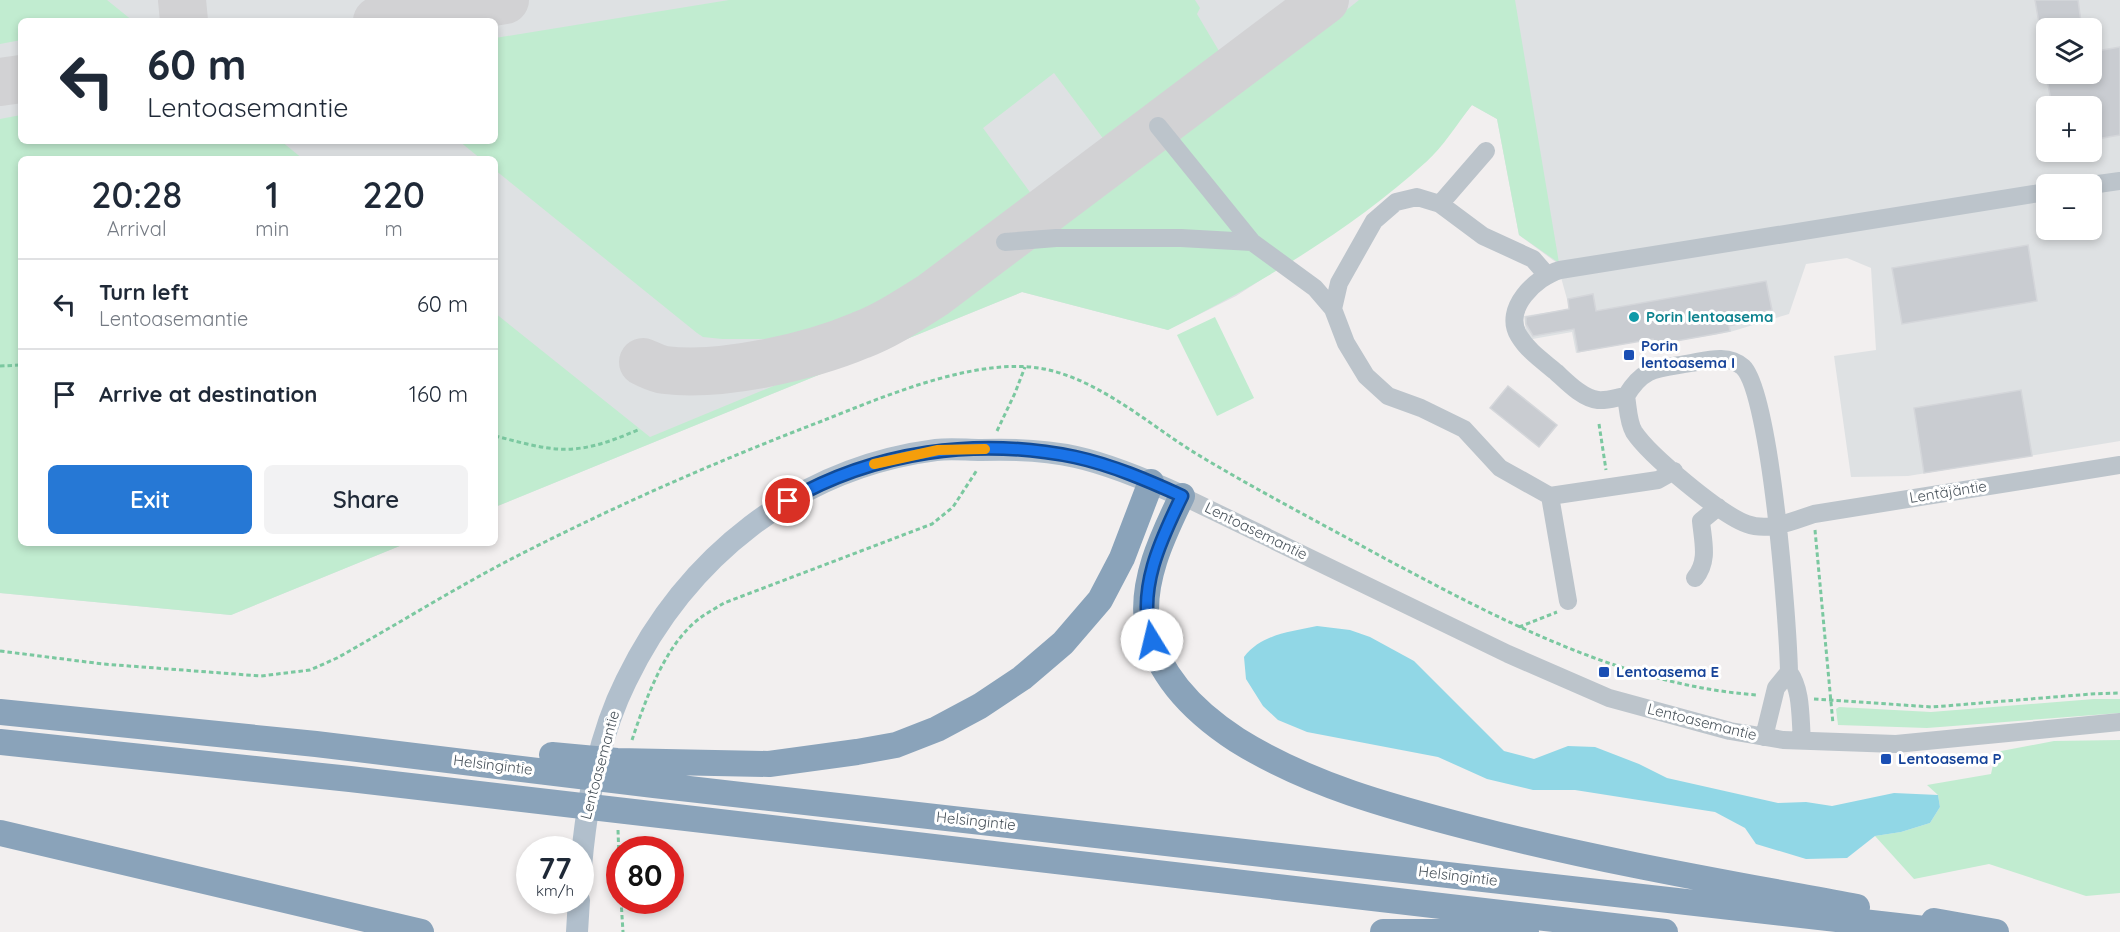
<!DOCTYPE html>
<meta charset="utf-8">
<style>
body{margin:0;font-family:Quicksand,sans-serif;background:#f2f2f3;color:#1f2937;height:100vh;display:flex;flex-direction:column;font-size:22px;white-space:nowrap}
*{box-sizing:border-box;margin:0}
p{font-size:20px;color:#747a83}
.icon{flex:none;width:33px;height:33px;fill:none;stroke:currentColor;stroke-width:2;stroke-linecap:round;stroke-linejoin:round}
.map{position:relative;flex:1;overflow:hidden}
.sheet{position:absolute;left:18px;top:156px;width:480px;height:390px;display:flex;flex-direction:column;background:#fff;border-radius:9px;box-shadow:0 3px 9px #0003}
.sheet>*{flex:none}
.top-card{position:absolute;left:18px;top:18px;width:480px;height:126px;border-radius:9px;box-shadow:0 3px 9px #0003;background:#fff;color:#1f2937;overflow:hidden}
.buttons{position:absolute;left:2036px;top:18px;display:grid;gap:12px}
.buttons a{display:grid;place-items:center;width:66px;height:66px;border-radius:9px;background:#fff;box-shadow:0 3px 9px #0003;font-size:30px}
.speed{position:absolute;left:516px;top:836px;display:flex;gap:12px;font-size:30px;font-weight:700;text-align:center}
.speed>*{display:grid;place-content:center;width:78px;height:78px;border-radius:50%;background:#fff;box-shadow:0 3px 9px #0003;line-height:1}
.speed small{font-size:15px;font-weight:400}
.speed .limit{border:9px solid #d22;background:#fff;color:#111}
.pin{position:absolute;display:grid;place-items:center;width:51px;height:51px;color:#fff;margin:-26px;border:3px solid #fff;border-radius:50%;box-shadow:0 2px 6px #0007}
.me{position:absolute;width:66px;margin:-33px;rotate:351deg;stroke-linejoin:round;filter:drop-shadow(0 0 4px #0008)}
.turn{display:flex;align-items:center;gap:21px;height:126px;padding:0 30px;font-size:27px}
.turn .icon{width:78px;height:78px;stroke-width:2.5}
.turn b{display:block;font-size:42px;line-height:51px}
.eta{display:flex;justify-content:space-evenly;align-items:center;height:102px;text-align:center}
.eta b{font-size:36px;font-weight:600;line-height:42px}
.cta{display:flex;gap:12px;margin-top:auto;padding:12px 30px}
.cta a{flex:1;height:69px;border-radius:9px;background:#2678d5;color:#fff;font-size:24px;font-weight:600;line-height:69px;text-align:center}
.cta a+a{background:#f2f2f3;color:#1f2937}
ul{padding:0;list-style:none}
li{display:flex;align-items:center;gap:18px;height:90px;padding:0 30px;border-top:2px solid #e0e1e3}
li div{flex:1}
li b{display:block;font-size:22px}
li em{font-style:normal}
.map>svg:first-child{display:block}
</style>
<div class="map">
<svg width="2120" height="932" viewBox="0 0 2120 932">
<rect width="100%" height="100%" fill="#f2efef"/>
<path fill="#dee1e3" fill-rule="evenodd" d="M0,0H2120V441L1908,476L1851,477L1834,356L1876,350L1871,268L1847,258L1806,264L1789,314L1730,332L1654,345L1652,339L1576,353L1572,332L1527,340L1524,316L1569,309L1567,299L1557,263L1519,235L1497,119L1472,105L1427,161L1346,225L1236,296L1168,330L1022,292L495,507V159H21V543H407L231,615L0,593ZM21,21H495V141H21ZM2046,28H2091V74H2046ZM2046,106H2091V152H2046ZM2046,184H2091V230H2046Z"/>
<path fill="#c1ecd0" d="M0,0H107L133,21H21V40L0,44Z
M729,0H1195L1200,8L1197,14L1219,51L1105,141L1054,73L983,128L1032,195L924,278L884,302L844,321L810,333L774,339H722L703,337L697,333L495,170V159H481L459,141H495V38Z
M1359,0H1515L1559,263L1519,235L1497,119L1472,105C1457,124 1443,147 1426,162C1350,231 1259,284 1168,330L1022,292L495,507V313L650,437L906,331L946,309L993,275L1265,69L1294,52Z
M21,115V141H281L303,159H21V543H407L231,615L0,593V119Z
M1215,317L1254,398L1217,416L1177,335Z
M2094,699H2120V713L1927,728L1838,725L1836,709L1839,707L1931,712Z
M2120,740V893L2086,896L1989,864L1914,879L1875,836L1901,832L1930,823L1940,807L1938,795L1927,785L1991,774L1996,752L2054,741Z"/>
<path fill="#91d7e6" d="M1317,626L1350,630L1370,637L1414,661L1504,751L1534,759L1568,746L1595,747L1639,764L1667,778L1778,803L1806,802L1832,806L1894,793L1938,795L1940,807L1930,823L1901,832L1875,836L1847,858L1806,859L1756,844L1745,828L1715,812L1575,790H1533L1487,779L1438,757L1307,732L1278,720L1263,706L1246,679L1244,657C1262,634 1289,632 1317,626Z"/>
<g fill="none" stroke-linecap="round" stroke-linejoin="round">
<path stroke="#d2d2d4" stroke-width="48" d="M182,0L184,21
M377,21L505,0
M0,82L21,79
M643,362C650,365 657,369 665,370C721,377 809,357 861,335C887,325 909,310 933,295L1325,0"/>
</g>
<path fill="#c9ccd1" stroke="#d4d6da" stroke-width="1.5" d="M2035,0H2078L2081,22L2040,29Z
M2120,47V135L2091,140V106H2052L2046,74H2091V52Z
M2028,245L2037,301L1902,324L1892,268Z
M1766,281L1772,310L1741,316L1742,323L1729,326L1730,331L1715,334L1654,345L1653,339L1578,352L1574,329L1533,336L1526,324V317L1569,309L1568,299L1593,294L1596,311Z
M1508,386L1557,425L1539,447L1490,408Z
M2021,390L2032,456L1924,473L1914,408Z"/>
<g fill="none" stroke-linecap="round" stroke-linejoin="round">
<path stroke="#7bc8a0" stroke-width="3" stroke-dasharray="4.5 3" stroke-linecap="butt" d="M0,366L21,365
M1599,424L1606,470
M997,431L1015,393L1025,367
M495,436C520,442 547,451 573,449C597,447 619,438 640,429
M1815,530L1833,724
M1519,627L1557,612
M0,651L103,664L261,676L310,670L337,658C398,624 458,586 521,554C619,504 720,460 822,421C885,396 982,354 1049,370C1107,384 1155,430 1205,459C1264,494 1324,525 1384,558C1501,620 1622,685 1757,695
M1814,699L1932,707L2091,694L2120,693
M632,740C645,701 665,644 700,618C707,613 716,608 724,603L932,524L953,507L977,470
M618,830L620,886
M621,900L623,932"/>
<path stroke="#bcc4cb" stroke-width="18" d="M1158,126L1252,242
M2091,185L2120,181
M1440,204L1486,151
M1005,242L1056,238H1181L1252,242L1315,288L1333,309
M1546,274L1533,259L1483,236L1440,204L1417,197L1396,202L1374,221L1339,283L1333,309L1346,343L1366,376L1388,396L1421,408L1464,429L1500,468L1550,496L1658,480L1674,471
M1626,396C1618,397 1607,401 1598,400C1582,398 1567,382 1556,372C1543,361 1528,351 1519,336C1502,309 1536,277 1560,270L2046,192
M1182,496L1508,654L1609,698L1730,731L1783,740L1896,744L2120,722
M1550,496L1568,601
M1695,578C1709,561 1703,542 1701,521L1718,507
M1764,737L1776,688L1789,672
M1802,740C1800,718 1802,690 1789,672C1788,624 1771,394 1743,367C1728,354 1708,360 1691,363C1658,369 1644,366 1626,396C1628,407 1628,422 1634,432C1649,455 1721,515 1747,524C1769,532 1793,521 1814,514L2120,465"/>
<path stroke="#b1bfcc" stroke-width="22" d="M580,879C585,813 596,741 626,681C686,557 797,468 936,450C951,448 966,450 981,450C1012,449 1046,450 1076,457C1112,465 1149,481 1182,496
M577,932L579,900"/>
<path stroke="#8aa3ba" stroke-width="26" d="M1182,496C1163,535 1139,584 1148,629C1159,677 1197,714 1237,740C1309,785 1391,807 1472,828C1599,861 1728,883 1857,907
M0,712L316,744L654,785L1951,932
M0,742L350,779L1665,932
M552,755L617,761L769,764L857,752L896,745L937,729L980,706L1022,678L1063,643L1100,600L1122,558L1151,482
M0,833L421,932
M1934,921L1996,932
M1383,932H1526"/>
</g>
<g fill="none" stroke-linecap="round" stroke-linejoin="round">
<defs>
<path id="route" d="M788,501C875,451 977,437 1075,457C1112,465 1149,481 1182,496C1161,539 1136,591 1152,640"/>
</defs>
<use href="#route" stroke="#114b97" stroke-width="15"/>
<use href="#route" stroke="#1a73e8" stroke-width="10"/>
<path stroke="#f59e0b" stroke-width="10" d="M874,464L938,450L985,449"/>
</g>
<circle fill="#0f9aa8" stroke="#fff" stroke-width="2" cx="1634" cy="317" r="6"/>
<g fill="#1a4fb4" stroke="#fff" stroke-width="2">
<rect x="1623" y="349" width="12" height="12" rx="3"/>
<rect x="1598" y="666" width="12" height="12" rx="3"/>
<rect x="1880" y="753" width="12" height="12" rx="3"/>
</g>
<g text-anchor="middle" stroke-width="6" stroke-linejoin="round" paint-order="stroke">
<g font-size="15" font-weight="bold" fill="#0d838f" stroke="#fff" text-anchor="start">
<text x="1646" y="322">Porin lentoasema</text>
</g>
<g font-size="15" font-weight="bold" fill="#164399" stroke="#fff" text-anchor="start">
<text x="1641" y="351">Porin<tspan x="1641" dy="17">lentoasema I</tspan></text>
<text x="1616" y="677">Lentoasema E</text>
<text x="1898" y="764">Lentoasema P</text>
</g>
<g font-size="15" fill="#49535b" stroke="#fff">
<text transform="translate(1948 492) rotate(-9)" y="5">Lentäjäntie</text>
<text transform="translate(1256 531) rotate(26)" y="5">Lentoasemantie</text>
<text transform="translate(1702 722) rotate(14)" y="5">Lentoasemantie</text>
<text transform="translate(493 765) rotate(7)" y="5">Helsingintie</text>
<text transform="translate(600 765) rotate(-75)" y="5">Lentoasemantie</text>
<text transform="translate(976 821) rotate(6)" y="5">Helsingintie</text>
<text transform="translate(1458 876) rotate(7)" y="5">Helsingintie</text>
</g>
</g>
</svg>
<div class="buttons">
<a><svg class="icon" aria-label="layers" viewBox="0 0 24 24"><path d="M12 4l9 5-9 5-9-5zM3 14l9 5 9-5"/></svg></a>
<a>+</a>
<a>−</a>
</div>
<div class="speed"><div>77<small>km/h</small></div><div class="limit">80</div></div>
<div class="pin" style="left:788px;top:501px;background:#d93025"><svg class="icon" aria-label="arrive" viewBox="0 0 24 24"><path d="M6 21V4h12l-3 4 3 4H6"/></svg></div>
<svg class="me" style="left:1152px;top:640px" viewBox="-20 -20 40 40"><circle r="19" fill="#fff"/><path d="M0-13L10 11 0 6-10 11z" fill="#1a73e8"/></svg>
<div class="top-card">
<div class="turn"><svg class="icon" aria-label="left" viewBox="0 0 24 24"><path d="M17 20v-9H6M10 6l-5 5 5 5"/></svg><div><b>60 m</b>Lentoasemantie</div></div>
</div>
<section class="sheet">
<div class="eta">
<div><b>20:28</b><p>Arrival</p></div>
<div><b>1</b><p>min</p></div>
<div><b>220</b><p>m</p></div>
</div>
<ul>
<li><svg class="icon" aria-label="left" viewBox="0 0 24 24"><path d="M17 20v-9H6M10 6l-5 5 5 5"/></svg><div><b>Turn left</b><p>Lentoasemantie</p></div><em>60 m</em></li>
<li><svg class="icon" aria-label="arrive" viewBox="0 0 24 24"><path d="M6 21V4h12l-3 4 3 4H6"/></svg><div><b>Arrive at destination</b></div><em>160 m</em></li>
</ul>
<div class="cta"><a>Exit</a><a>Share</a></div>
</section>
</div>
